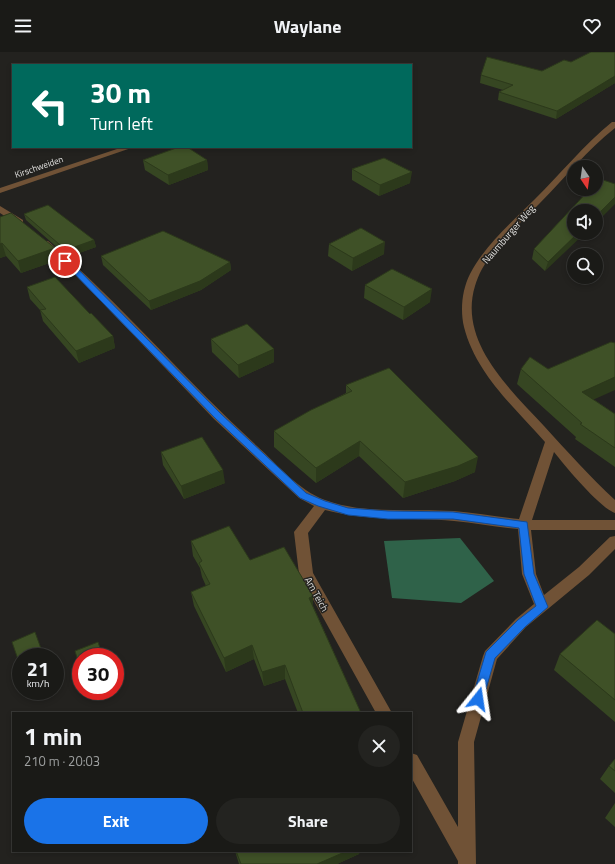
<!DOCTYPE html>
<meta charset="utf-8">
<style>
body{margin:0;font-family:"Titillium Web",sans-serif;background:#232320;color:#f1f3f6;height:100vh;display:flex;flex-direction:column;font-size:15px;white-space:nowrap}
*{box-sizing:border-box;margin:0}
p{font-size:13px;color:#9fa1a1}
.icon{flex:none;width:22px;height:22px;fill:none;stroke:currentColor;stroke-width:2;stroke-linecap:round;stroke-linejoin:round}
.map{position:relative;flex:1;overflow:hidden}
.panel{position:absolute;left:12px;top:660px;width:400px;height:140px;display:flex;flex-direction:column;background:#1a1a17;border-radius:0px;box-shadow:0 2px 6px #0003,0 0 0 1px #383836}
.panel>*{flex:none}
.guide{position:absolute;left:12px;top:12px;width:400px;height:84px;border-radius:0px;box-shadow:0 2px 6px #0003,0 0 0 1px #383836;background:#00695c;color:#fff;overflow:hidden}
.needle{width:26px;rotate:167deg}
.fabs{position:absolute;left:567px;top:108px;display:grid;gap:8px}
.fabs a{display:grid;place-items:center;width:36px;height:36px;border-radius:50%;background:#1a1a17;box-shadow:0 2px 6px #0003,0 0 0 1px #383836;font-size:20px}
.speed{position:absolute;left:12px;top:596px;display:flex;gap:8px;font-size:20px;font-weight:700;text-align:center}
.speed>*{display:grid;place-content:center;width:52px;height:52px;border-radius:50%;background:#1a1a17;box-shadow:0 2px 6px #0003,0 0 0 1px #383836;line-height:1}
.speed small{font-size:10px;font-weight:400}
.speed .limit{border:6px solid #d22;background:#fff;color:#111}
.pin{position:absolute;display:grid;place-items:center;width:34px;height:34px;color:#fff;margin:-17px;border:2px solid #fff;border-radius:50%;box-shadow:0 1px 4px #0007}
.me{position:absolute;width:44px;margin:-22px;rotate:15deg;stroke-linejoin:round;filter:drop-shadow(0 0 3px #0008)}
.turn{display:flex;align-items:center;gap:14px;height:84px;padding:0 12px;font-size:18px}
.turn .icon{width:52px;height:52px;stroke-width:2.5}
.turn b{display:block;font-size:28px;line-height:34px}
.round{display:grid;place-items:center;flex:none;width:42px;height:42px;border-radius:21px;background:#232320}
.summary{display:flex;align-items:center;justify-content:space-between;height:68px;padding:0 12px}
h1{font-size:24px;font-weight:700;line-height:30px}
.action{display:flex;gap:8px;margin-top:auto;padding:8px 12px}
.action a{flex:1;height:46px;border-radius:24px;background:#1a73e8;color:#fff;font-size:16px;font-weight:700;line-height:46px;text-align:center}
.action a+a{background:#232320;color:#f1f3f6}
header{display:flex;justify-content:space-between;align-items:center;height:52px;padding:0 12px;background:#1a1a17;font-size:18px;font-weight:700}
.map>svg:first-child{display:block}
</style>
<header><svg class="icon" aria-label="menu" viewBox="0 0 24 24"><path d="M4 6h16M4 12h16M4 18h16"/></svg>Waylane<svg class="icon" aria-label="heart" viewBox="0 0 24 24"><path d="M12 20l-8-8c-3-5 5-10 8-4 3-6 11-1 8 4z"/></svg></header>
<div class="map">
<svg width="615" height="812" viewBox="0 0 615 812">
<rect width="100%" height="100%" fill="#23221f"/>
<path fill="#2f6249" d="M460,486L494,529L461,551L392,546L384,489Z"/>
<g fill="none" stroke-linecap="round" stroke-linejoin="round">
<path fill="#705236" fill-rule="evenodd" d="M612,70H615V76C587,98 565,126 540,151C517,175 485,200 475,234C458,290 510,337 544,374C567,399 590,425 615,448V461C600,456 565,414 554,400L532,468H615V478H531L536,522L544,543L579,515L610,485L615,484V497L589,523L526,575L497,607L474,690L476,812H458V809L411,725V701L417,703L458,775V690L483,604L485,599L516,567L534,552L522,522L518,477C497,475 475,471 454,469C408,465 371,470 325,458L308,481L313,521L392,661H376L299,522L294,480L314,454L299,446L214,367L74,221L41,191L42,189H48C122,253 185,328 257,394C278,413 298,438 325,448C366,463 411,456 454,459C476,461 498,465 519,467L545,390C515,356 476,322 464,275C460,258 462,238 470,222C485,193 512,170 535,147C561,121 584,93 612,70Z
M123,95H134L0,141V136Z
M0,154L23,168V172H17L0,161Z"/>
</g>
<path fill="#364622" d="M542,19L615,31L556,67L498,48L499,40L503,38L480,31L481,23Z
M143,108H207L208,118L169,133L145,118Z
M352,117L410,131L379,144L352,128Z
M590,137L545,219L532,207L534,197Z
M24,162L94,188L96,195L68,205L26,168Z
M0,165L55,196L58,208L21,221L6,204L0,206Z
M329,192L384,202L352,219L328,204Z
M101,204L230,210L231,218L201,238L151,258L103,213Z
M365,233L430,250L403,268L364,246Z
M27,235L90,262L113,284L115,296L79,311L43,269L40,258L30,247Z
M211,287L274,310L239,326L212,300Z
M521,317L593,347L615,362V415L575,387L576,385L517,332Z
M346,333L475,420L455,429L403,446L359,404L316,431L274,395V379L346,341Z
M161,400L225,431L184,447L163,413Z
M191,489L250,508L313,544V554L361,661H298L285,627L264,634L254,607L226,620L194,554L191,540L206,534L202,525L200,516L193,504Z
M615,582V670L554,618L560,602Z
M615,707V741L600,727L609,714Z
M615,751V775L605,766Z
M235,799H360L359,802L337,812H239Z"/>
<path fill="#2c391b" d="M615,24V31L556,67L557,59Z
M207,108L208,118L169,133L168,123Z
M412,120L410,131L379,144L380,133Z
M615,145V152L596,171V164Z
M578,181H585L545,219L548,210Z
M94,188L96,195L68,205L66,198Z
M385,190L384,202L352,219L353,206Z
M2,191L6,204L0,206V192Z
M55,196L58,208L21,221L18,209Z
M230,210L231,218L201,238L151,258L149,249Z
M432,237L430,250L403,268L404,255Z
M113,284L115,296L79,311L76,299Z
M274,297V310L239,326L238,313Z
M615,325V338L577,355L582,340Z
M360,389L359,404L316,431V416Z
M478,405L475,420L455,429L403,446L405,430Z
M223,418L225,431L184,447L181,434Z
M313,544V559L309,546Z
M252,593L254,607L226,620L224,606Z
M285,613V627L264,634L262,620Z
M347,799H360L359,802L337,812H317Z"/>
<path fill="#3f5127" stroke="#2c391b" d="M591,0H615V24L557,59L499,40L513,33L481,23L487,5L542,19L564,8L571,10Z
M179,95H187L207,108L168,123L143,108Z
M384,106L412,120L380,133L352,117Z
M600,127L615,132V145L596,164V159H574V181H578L548,210L534,197L590,137H596V131Z
M48,153L94,188L66,198L24,162Z
M11,161L55,196L18,209L2,191L0,192V165Z
M361,176L385,190L353,206L329,192Z
M163,179L230,210L200,229L149,249L101,204Z
M392,217L432,237L404,255L365,233Z
M55,225L90,262L91,261L113,284L76,299L40,258L46,257L27,235Z
M247,272L274,297L238,313L211,287Z
M611,290L615,291V325L582,340L615,362V396L580,372L582,371L521,317L530,305L548,317Z
M389,316L478,405L458,414L405,430L360,389L316,416L274,379L311,358L352,339L346,333Z
M202,385L223,418L181,434L161,400Z
M229,474L250,508L284,495L313,544L309,546L361,661H303L285,613L262,620L252,593L224,606L191,540L210,532L199,511L202,509L191,489Z
M597,568L615,582V648L560,602Z
M35,580L44,605H21V616L12,590Z
M98,590L103,605H81V619L75,599Z
M615,707V719L609,714Z
M236,799H347L317,812H241Z"/>
<path fill="#1a73e8" stroke="#114b97" d="M63,207H68L221,362L306,441L325,449L348,456L388,459L453,460L527,470L534,522L548,555L525,575L495,606L482,651L478,652L474,651L472,647L486,600L518,568L536,554L524,522L519,476L453,467H388L348,463L318,454L300,446L215,366L63,210Z"/>
<g text-anchor="middle" stroke-width="3" stroke-linejoin="round" paint-order="stroke">
<g font-size="9" fill="#e1e0de" stroke="#23221f">
<text transform="translate(39 115) rotate(-19)" y="3">Kirschweiden</text>
</g>
<g font-size="10" fill="#e1e0de" stroke="#23221f">
<text transform="translate(508 182) rotate(-49)" y="4">Naumburger Weg</text>
<text transform="translate(317 542) rotate(61)" y="4">Am Teich</text>
</g>
</g>
</svg>
<div class="fabs">
<a><svg class="needle" viewBox="-14 -14 28 28"><path d="M0-13l5 13h-10z" fill="#e53935"/><path d="M0 13l5-13h-10z" fill="#9fa1a1"/></svg></a>
<a><svg class="icon" aria-label="sound" viewBox="0 0 24 24"><path d="M4 9h4l5-4v14l-5-4H4zM17 9q2 3 0 6"/></svg></a>
<a><svg class="icon" aria-label="search" viewBox="0 0 24 24"><circle cx="10" cy="10" r="6"/><path d="M15 15l6 6"/></svg></a>
</div>
<div class="speed"><div>21<small>km/h</small></div><div class="limit">30</div></div>
<div class="pin" style="left:65px;top:209px;background:#d93025"><svg class="icon" aria-label="arrive" viewBox="0 0 24 24"><path d="M6 21V4h12l-3 4 3 4H6"/></svg></div>
<svg class="me" style="left:478px;top:647px" viewBox="-20 -20 40 40"><path d="M0-17L14 15 0 8-14 15z" fill="#1a73e8" stroke="#fff" stroke-width="4"/></svg>
<div class="guide">
<div class="turn"><svg class="icon" aria-label="left" viewBox="0 0 24 24"><path d="M17 20v-9H6M10 6l-5 5 5 5"/></svg><div><b>30 m</b>Turn left</div></div>
</div>
<section class="panel">
<div class="summary"><div><h1>1 min</h1><p>210 m · 20:03</p></div><a class="round"><svg class="icon" aria-label="close" viewBox="0 0 24 24"><path d="M6 6l12 12M18 6L6 18"/></svg></a></div>
<div class="action"><a>Exit</a><a>Share</a></div>
</section>
</div>
